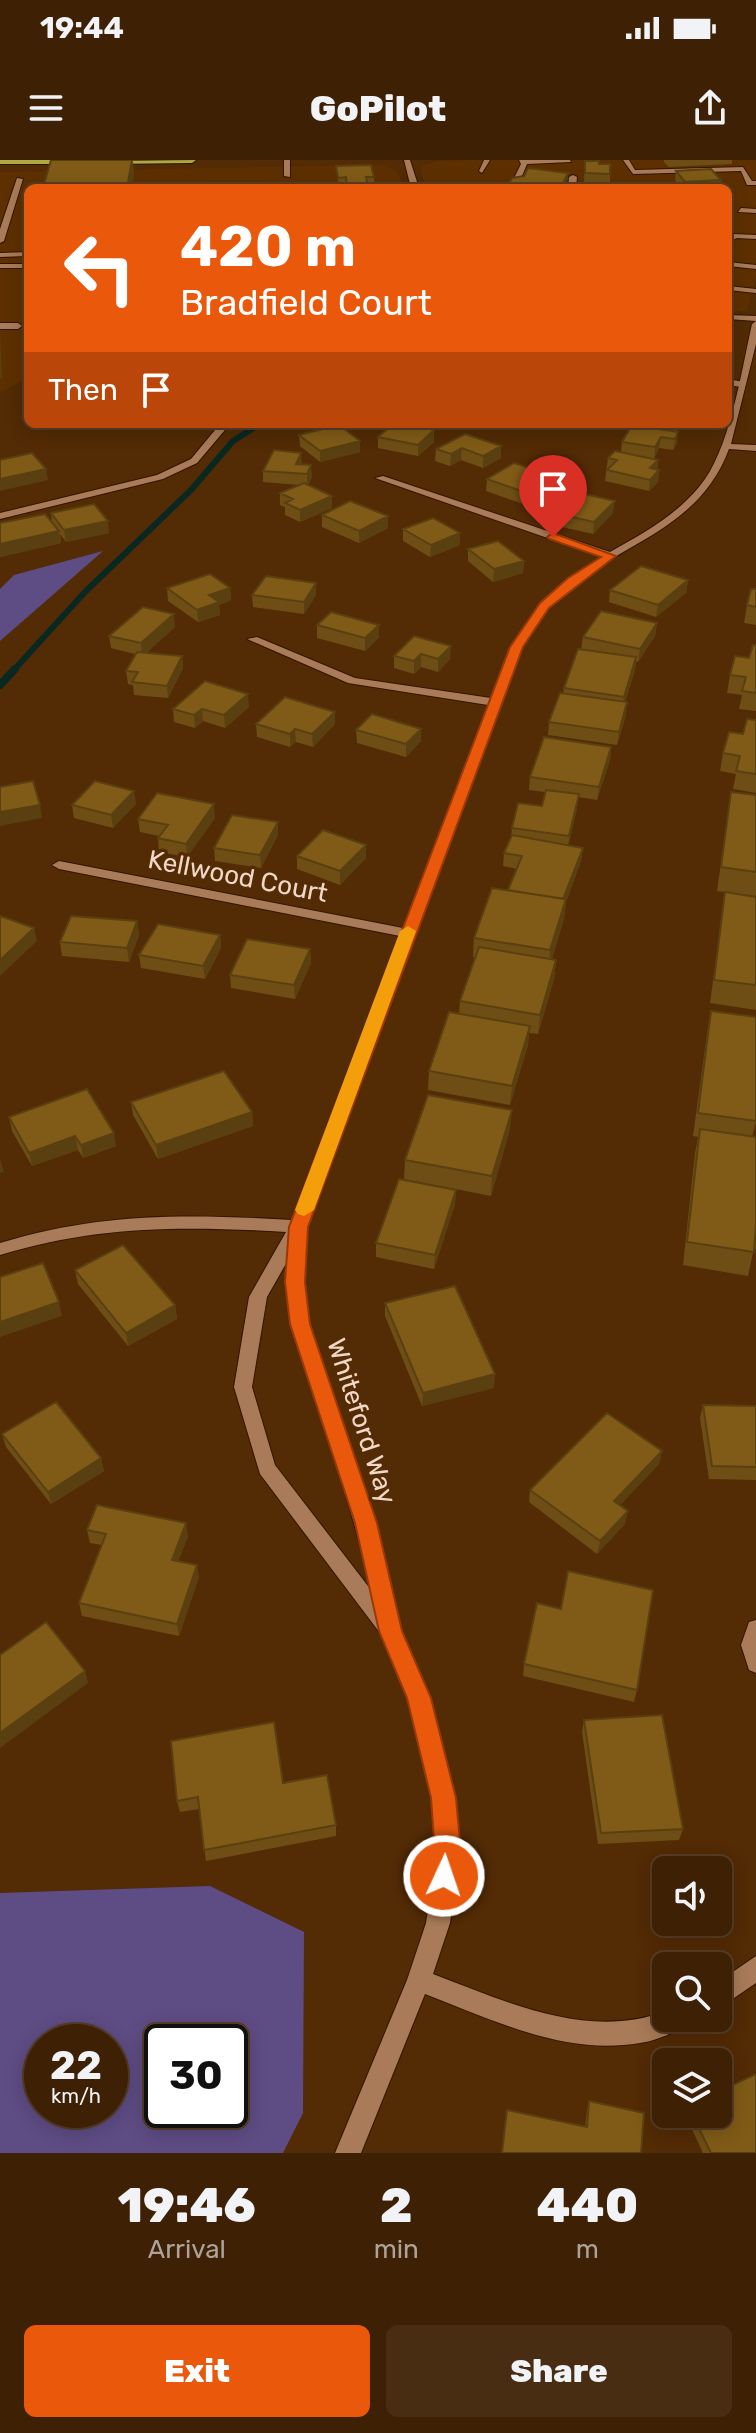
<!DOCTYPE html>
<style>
body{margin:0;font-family:Rubik,sans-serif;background:#492d13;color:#f1f3f6;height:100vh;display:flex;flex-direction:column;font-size:30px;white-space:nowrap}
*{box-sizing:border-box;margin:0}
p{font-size:26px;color:#ada39a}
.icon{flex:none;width:44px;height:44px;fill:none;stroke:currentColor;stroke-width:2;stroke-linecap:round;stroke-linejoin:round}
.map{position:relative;height:1993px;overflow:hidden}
.drawer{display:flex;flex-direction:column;background:#3e2004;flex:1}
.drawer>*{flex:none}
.banner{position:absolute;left:24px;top:24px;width:708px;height:244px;border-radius:12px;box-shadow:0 4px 20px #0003,0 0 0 2px #573e26;background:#ea580c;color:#fff;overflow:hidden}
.tools{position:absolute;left:652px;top:1696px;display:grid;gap:16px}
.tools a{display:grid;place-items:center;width:80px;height:80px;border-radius:12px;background:#3e2004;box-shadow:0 4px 20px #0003,0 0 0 2px #573e26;font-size:40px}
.speed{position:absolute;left:24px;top:1864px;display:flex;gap:16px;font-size:40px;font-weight:700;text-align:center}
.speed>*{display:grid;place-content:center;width:104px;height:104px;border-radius:50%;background:#3e2004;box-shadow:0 4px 20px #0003,0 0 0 2px #573e26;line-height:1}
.speed small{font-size:20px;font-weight:400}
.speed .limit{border:4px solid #111;border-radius:12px;background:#fff;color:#111}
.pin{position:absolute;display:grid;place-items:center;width:68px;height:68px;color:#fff;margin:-82px -34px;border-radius:50% 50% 50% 0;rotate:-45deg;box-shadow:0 0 8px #0007}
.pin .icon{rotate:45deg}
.me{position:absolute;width:88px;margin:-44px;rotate:3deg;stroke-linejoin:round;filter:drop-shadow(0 0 6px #0008)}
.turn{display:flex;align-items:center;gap:28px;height:168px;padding:0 24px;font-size:36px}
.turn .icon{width:104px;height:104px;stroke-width:2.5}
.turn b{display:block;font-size:56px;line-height:68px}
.then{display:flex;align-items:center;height:76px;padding:0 24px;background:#0003;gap:16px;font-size:30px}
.eta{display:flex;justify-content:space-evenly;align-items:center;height:136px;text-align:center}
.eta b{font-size:48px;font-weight:800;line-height:56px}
.button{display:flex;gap:16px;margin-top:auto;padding:16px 24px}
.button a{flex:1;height:92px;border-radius:12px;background:#ea580c;color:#fff;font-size:32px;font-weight:800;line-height:92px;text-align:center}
.button a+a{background:#492d13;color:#f1f3f6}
.status{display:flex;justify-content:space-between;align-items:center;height:56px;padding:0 40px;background:#3e2004;direction:ltr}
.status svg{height:22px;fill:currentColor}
header{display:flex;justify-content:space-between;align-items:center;height:104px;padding:0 24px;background:#3e2004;font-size:36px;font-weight:800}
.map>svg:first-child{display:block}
</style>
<div class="status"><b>19:44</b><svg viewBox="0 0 49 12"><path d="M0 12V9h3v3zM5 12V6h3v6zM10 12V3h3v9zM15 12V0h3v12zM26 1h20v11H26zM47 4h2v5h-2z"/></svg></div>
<header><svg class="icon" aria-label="menu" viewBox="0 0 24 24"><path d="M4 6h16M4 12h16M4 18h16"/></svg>GoPilot<svg class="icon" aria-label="share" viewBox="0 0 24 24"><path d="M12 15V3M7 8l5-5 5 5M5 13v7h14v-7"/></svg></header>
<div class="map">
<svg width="756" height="1993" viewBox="0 0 756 1993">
<rect width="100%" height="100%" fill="#532b05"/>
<path fill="#5e3001" d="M469,0H756V118L747,151L728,152V28H427L420,11L423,6L438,1Z
M381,5L397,11L404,28H28V217L0,233V12Z"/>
<path fill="#5e4c84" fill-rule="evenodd" d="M103,391L0,481V429L14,415Z
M210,1726L304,1772L303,1953L283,1993H0V1733ZM42,1882H110V1950H42ZM162,1882H230V1950H162Z"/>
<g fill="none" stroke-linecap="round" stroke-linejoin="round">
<path stroke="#092822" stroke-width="6" d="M13,511L85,432L191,330L233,281L260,264"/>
<path stroke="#092822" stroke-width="8" d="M0,525L15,509"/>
<defs>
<path id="lane" d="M284,0H290V17L284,16Z
M484,0H490L482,13L479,11Z
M519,0H570L571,2L527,4C522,16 519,28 503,28L513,20L521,4Z
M623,0H629L635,10L743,7L752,21H756V25H747L741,11L633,14Z
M573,15L577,17L576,28H568L569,17Z
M17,18L23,19L4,81L0,83V69Z
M163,23H169V28H161Z
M741,48L756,49V53L738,52Z
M733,74L756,75V79L737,78L728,82V77Z
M28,92V96L0,97V93Z
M728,102L756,105V109L728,106Z
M0,104H28V108H0Z
M728,126L756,129V133L728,130Z
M0,163H18L22,166L18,169H0Z
M728,219L744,222L745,224L741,227L728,225Z
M756,1460V1513L749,1510L741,1485L749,1462Z"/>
<path id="street" d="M404,0H410L419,28H411Z
M728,155L756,156V184L731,284L756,285V291L729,289C699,370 621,382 563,433C545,449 533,466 522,487L305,1069L304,1122L309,1164L376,1363L401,1471L429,1538L455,1638L459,1693L450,1763L433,1814C505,1841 588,1881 666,1851V1858H690L686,1866C672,1873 656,1881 640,1883C565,1896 493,1860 425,1834L361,1993H335L407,1820L426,1763L437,1693L433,1638L409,1538L383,1477L260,1314L234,1227L249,1137L286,1072C186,1066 97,1065 0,1095V1083C101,1052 188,1054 292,1060L400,776L59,709L52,705L59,701L403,768L488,545L348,523L247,479L257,477L355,518L491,538C518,467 535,437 602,397L375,318L383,316L610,392C642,374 675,356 699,327C730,291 741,212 752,164L756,161L728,159ZM288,1100C284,1160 308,1215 326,1271C343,1324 359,1376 371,1430L275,1305L252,1227L267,1137Z
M220,264H230L197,303L163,319L0,359V353L157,315L191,299Z
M756,1796V1823L718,1849V1822Z"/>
<path id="primary" d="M0,0H80V1L76,4H0Z
M196,0L192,3L108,4L104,1Z"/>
</defs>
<use href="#lane" stroke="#321500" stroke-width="2"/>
<use href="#street" stroke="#321500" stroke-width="2"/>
<use href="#primary" stroke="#321500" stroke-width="2"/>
<use href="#lane" fill="#a97b58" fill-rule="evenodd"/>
<use href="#street" fill="#a97b58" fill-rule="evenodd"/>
<use href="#primary" fill="#ada744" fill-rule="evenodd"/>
</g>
<path fill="#6e4e14" d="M664,0H732V4L669,7L664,2Z
M585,1L599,4L610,14V23L584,22Z
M336,6L374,17V27H368V28L339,27Z
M676,11L721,20L720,28H681L675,20Z
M568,13L567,22L565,28H509V23Z
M647,264H677V283L673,290L659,288L654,299L658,300L657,310H659L658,322L649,331L605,321L608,298L621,292L622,282L647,267Z
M434,270V282L418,296L378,288V277Z
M465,274L501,298L483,308L461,300L450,306L435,301L436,289Z
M299,275L360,292L320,302L300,286Z
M302,304L312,317L308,325L332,336V348L300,362L285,355V347L280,345V333L299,325L263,322V311Z
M487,319L550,327L523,344L486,331Z
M51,353L109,373L66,382L60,374L61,383L0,397V363H52Z
M554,353H613L593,374L553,365Z
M322,355L388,368L359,383L322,367Z
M403,369L460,373V385L430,397L403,381Z
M468,389L524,401L523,413L493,422L468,401Z
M688,420L686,433L656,457L609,442L610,430Z
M167,428H230L231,440L219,445L220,455L198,462L168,441Z
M756,429V465L744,463L747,445Z
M252,435H316L304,454L253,447Z
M657,463L655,476L638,502L636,501L635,510L625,542L626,555L617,585L548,575L549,562L563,534L564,528L581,489L583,477Z
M317,465L379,477L365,491L317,478Z
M175,467L146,493L182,496L183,508L168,538L134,535L133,525L128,524L126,511L135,494L111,488L109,476Z
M414,476L450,499L438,512L421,507L414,514L394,508V496Z
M756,485V551L739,549L742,535L727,533L730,515L749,498Z
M249,547L225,568L203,561L195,568L174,562L173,549Z
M756,560V633L733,629L736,614L720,611L723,593Z
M256,564H335L313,587L296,582L290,587L257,577Z
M356,570L421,581L406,597L357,583Z
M611,587L610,600L597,640L578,637L577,648L568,685L583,688L581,701L566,742L564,758L552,799L556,800L554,819L538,874L529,873L528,885L510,945L428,930L429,911L459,854L460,841L475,797H473L474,778L508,730L517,709L503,706L504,693L511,677L512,668L542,646L545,632L529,630L530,617Z
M731,632L756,635V736L717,731Z
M136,644L113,668L74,658L72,645Z
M215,658L187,697L159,692L158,678L159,676L140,672L138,659Z
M278,675L261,708L215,701L214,688Z
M297,696L366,698L340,725L297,709Z
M725,732L756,737V850L710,843Z
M137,761L139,775L129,802L62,796L60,782Z
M220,775L221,788L205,819L141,808L139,795Z
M310,789L311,803L295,839L231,828L230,815Z
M711,851L756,961L752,977H756V1089L754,1088L748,1116L683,1105L695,993L698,977L693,976L707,874Z
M131,942L252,952L253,966L158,999L133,955Z
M9,957L116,986L83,998L78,990L32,1006L12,971Z
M510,969L491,1036L404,1019L405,1000Z
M456,1030L455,1044L434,1109L376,1097V1083Z
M75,1110L175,1145L177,1159L128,1186L78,1124Z
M385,1143L494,1228L422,1246L385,1156Z
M703,1245L756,1246V1320L709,1319L700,1258Z
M2,1274L101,1298L104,1311L51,1344L6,1287Z
M662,1291L659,1304L620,1345L625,1364L597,1394L529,1342L530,1330Z
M87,1370L188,1376L178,1401L199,1417L179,1476L82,1456L79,1443L102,1385L90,1383Z
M561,1449L637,1530L634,1542L523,1516L524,1504Z
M584,1560L683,1669L679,1680L598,1684L582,1572Z
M283,1623L336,1665V1676L206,1701L199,1649L180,1652L177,1641Z
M589,1941L641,1993L585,1967L587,1950Z
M685,1954H718L756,1993H703Z"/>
<path fill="#5a4010" d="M133,0L134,15L132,28H127Z
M568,13L567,22L565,28H561Z
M0,173L2,218L0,219Z
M434,270V282L418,296V285Z
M678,272L677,283L673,290L675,279Z
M661,277L659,288L654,299L655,287Z
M360,281V292L320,302V291Z
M501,286V298L483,308V296Z
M462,288L461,300L450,306L451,294Z
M301,293L302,304L296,316V304Z
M658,300L657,312L650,308Z
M311,305L312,317L307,326V314Z
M46,309L48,320L0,331V319Z
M659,310L658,322L649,331L650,320Z
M551,315L550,327L523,344L524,332Z
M332,336V348L300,362V350Z
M615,341L613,353L593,374L594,362Z
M388,356V368L359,383V371Z
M108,361L109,373L66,382L64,370Z
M59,371L61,383L0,397V384Z
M460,373V385L430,397L431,385Z
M524,401L523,413L493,422L494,409Z
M688,420L686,433L656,457L658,445Z
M316,423V435L304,454V442Z
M230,428L231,440L219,445L220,455L198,462L197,450L209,435Z
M174,454L175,467L142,496L141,483Z
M657,463L655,476L638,502L640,489Z
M379,465V477L365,491V478Z
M451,486L450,499L438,512V499Z
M421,494V507L414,514V501Z
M182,496L183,508L168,538L167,526Z
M636,497L635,510L622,550L624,537Z
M248,534L249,547L225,568L224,555Z
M627,542L626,555L617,585L619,572Z
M202,549L203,561L195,568L194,555Z
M335,552V564L313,587L312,574Z
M295,569L296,582L290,587V574Z
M421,569V581L406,597V584Z
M611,587L610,600L597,640L599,627Z
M134,631L136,644L113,668L111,655Z
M579,634L577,648L568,689L569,676Z
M214,644L215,658L187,697L186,684Z
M40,645L42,658L0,666V652Z
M278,662V675L261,708L260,695Z
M366,685V698L340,725V711Z
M583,688L581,701L566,742L564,758L549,809L550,790L563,740Z
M137,761L139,775L129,802L127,788Z
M34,768L37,781L0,816V800Z
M220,775L221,788L205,819L203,806Z
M310,789L311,803L295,839L294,825Z
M556,800L554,819L538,874L540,855Z
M530,866L528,885L510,945L512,926Z
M512,950L510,969L491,1036L492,1016Z
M252,952L253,966L158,999L156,985Z
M114,973L116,986L83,998L81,985Z
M75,976L78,990L32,1006L29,993Z
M0,999L4,1012L0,1013Z
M456,1030L455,1044L434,1109L435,1095Z
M59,1142L62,1156L0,1177V1162Z
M175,1145L177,1159L128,1186L126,1173Z
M495,1214L494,1228L422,1246L423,1233Z
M662,1291L659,1304L612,1354L614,1341Z
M101,1298L104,1311L51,1344L48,1332Z
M628,1351L625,1364L597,1394L600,1381Z
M186,1363L188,1376L174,1413L172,1400Z
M197,1405L199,1417L179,1476L177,1464Z
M85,1511L88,1523L0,1588V1573Z"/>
<path fill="#805b17" stroke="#5a4010" stroke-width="2" d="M51,0H132L127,28H43Z
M585,1H599V4H610V14L585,13Z
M371,5L374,17H366L368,27H347L346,17L338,18L336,6Z
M528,8L568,13L561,28H524L526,24L509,23L512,18L524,16Z
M711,9L721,20L685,22L676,11Z
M393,264H404L434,270L418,285L378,277Z
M339,265L360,281L320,291L299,275Z
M632,265L678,272L675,279L661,277L655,287L622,282Z
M465,274L501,286L483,296L462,288L451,294L436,289Z
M274,290L301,293L296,304L311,305L307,314L263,311Z
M615,291L658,300L650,308L659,310L650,320L607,310L617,300L608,298Z
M32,293L46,309L0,319V300Z
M514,303L551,315L524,332L487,319Z
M304,323L332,336L300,350L285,343L293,339L280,333Z
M576,332L615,341L594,362L554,353Z
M350,341L388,356L359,371L322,355Z
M94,344L108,361L64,370L51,353Z
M45,354L59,371L0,384V363Z
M433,358L460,373L431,385L403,369Z
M498,381L524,401L494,409L468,389Z
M641,406L688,420L658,445L610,430Z
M210,414L230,428L209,435L219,442L197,450L167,428Z
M266,416L316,423L304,442L252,435Z
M751,429H756V447L747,445Z
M143,447L174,454L141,483L109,476Z
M601,451L657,463L640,489L583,477Z
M331,452L379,465L365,478L317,465Z
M414,476L451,486L438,499L421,494L414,501L394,496Z
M753,485H756V533L742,531L746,517L730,515L735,496L749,498Z
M578,489L636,497L624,537L564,528Z
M137,492L182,496L167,526L132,522L138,512L126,511Z
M205,521L248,534L224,555L202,549L194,555L173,549Z
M560,533L627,542L619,572L549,562Z
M285,537L335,552L312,574L295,569L290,574L256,564Z
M372,554L421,569L406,584L356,570Z
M747,559L756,560V614L736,611L740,596L723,593L729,572L743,574Z
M544,577L611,587L599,627L530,617Z
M33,621L40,645L0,652V627Z
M95,621L134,631L111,655L72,645Z
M546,630L579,634L569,676L512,668L518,643L542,646Z
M731,632L756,635V712L721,707Z
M157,633L214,644L186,684L158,678L168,665L138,659Z
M232,655L278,662L260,695L214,688Z
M323,670L366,685L340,711L297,696Z
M512,675L583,688L563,739L508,730L522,696L504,693Z
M492,728L566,739L550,790L474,778Z
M725,732L756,737V825L714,820Z
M0,756L34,768L0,800Z
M71,756L137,761L127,788L60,782Z
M158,764L220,775L203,806L139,795Z
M247,779L310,789L294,825L230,815Z
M479,787L556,800L540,855L460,841Z
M711,851L756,857V961L698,953Z
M449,852L530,866L512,926L429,911Z
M224,911L252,952L156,985L131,942Z
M87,929L114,973L81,985L75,976L29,993L9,957Z
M428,935L512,950L492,1016L405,1000Z
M700,969L756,977V1064L754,1092L687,1082Z
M399,1019L456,1030L435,1095L376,1083Z
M123,1085L175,1145L126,1173L75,1110Z
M43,1103L59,1142L0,1162V1117Z
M455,1126L495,1214L423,1233L385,1143Z
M56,1242L101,1298L48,1332L2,1274Z
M703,1245L756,1246V1307L712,1306Z
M607,1253L662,1291L614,1341L628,1351L600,1381L530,1330Z
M97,1345L186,1363L172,1400L197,1405L177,1464L79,1443L106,1374L87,1370Z
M568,1411L653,1430L637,1530L524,1504L537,1443L561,1449Z
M46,1462L85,1511L0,1573V1495Z
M662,1555L683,1669L601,1673L584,1560Z
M274,1562L283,1623L327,1615L336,1665L204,1690L198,1637L177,1641L171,1581Z
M756,1914V1993H711L692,1954H718V1932Z
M589,1941L644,1953L641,1993H502L507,1950L587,1967Z"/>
<path fill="#ea580c" stroke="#983908" stroke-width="2" d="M553,373L616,396L549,448L523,487L308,1067L305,1122L310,1164L377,1363L402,1471L431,1538L456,1638L461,1693L453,1725L444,1729L435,1725L432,1716L435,1693L431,1638L407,1538L379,1471L355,1363L290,1164L285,1122L289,1067L510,487L540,443L568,418L601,397L549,379L547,377Z"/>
<path fill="#f59e0b" d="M408,766L416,771L314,1050L304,1056L298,1054L295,1050L400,771Z"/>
<g text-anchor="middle" stroke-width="7" stroke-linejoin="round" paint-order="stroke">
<g font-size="26" fill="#f1d7c5" stroke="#532b05">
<text transform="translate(238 716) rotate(11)" y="9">Kellwood Court</text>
<text transform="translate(362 1261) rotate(72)" y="9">Whiteford Way</text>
</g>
</g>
</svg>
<div class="tools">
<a><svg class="icon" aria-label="sound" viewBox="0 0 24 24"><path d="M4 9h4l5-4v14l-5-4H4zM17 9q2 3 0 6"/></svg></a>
<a><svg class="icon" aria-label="search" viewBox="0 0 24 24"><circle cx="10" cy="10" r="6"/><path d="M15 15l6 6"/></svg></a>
<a><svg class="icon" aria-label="layers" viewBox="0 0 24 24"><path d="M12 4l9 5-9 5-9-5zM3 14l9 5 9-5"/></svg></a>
</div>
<div class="speed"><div>22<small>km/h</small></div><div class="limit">30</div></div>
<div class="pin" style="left:553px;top:377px;background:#d93025"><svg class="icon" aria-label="arrive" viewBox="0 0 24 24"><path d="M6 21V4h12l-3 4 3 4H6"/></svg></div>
<svg class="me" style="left:444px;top:1716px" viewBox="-20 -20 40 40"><circle r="17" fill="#ea580c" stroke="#fff" stroke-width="3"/><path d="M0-11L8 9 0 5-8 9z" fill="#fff"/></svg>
<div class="banner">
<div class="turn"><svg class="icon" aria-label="left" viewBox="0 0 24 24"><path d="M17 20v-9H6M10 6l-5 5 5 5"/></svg><div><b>420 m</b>Bradfield Court</div></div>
<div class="then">Then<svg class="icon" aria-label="arrive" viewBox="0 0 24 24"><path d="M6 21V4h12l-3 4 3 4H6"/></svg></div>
</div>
</div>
<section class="drawer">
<div class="eta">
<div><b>19:46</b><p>Arrival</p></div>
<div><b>2</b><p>min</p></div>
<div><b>440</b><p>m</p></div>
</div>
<div class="button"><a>Exit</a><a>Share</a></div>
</section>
